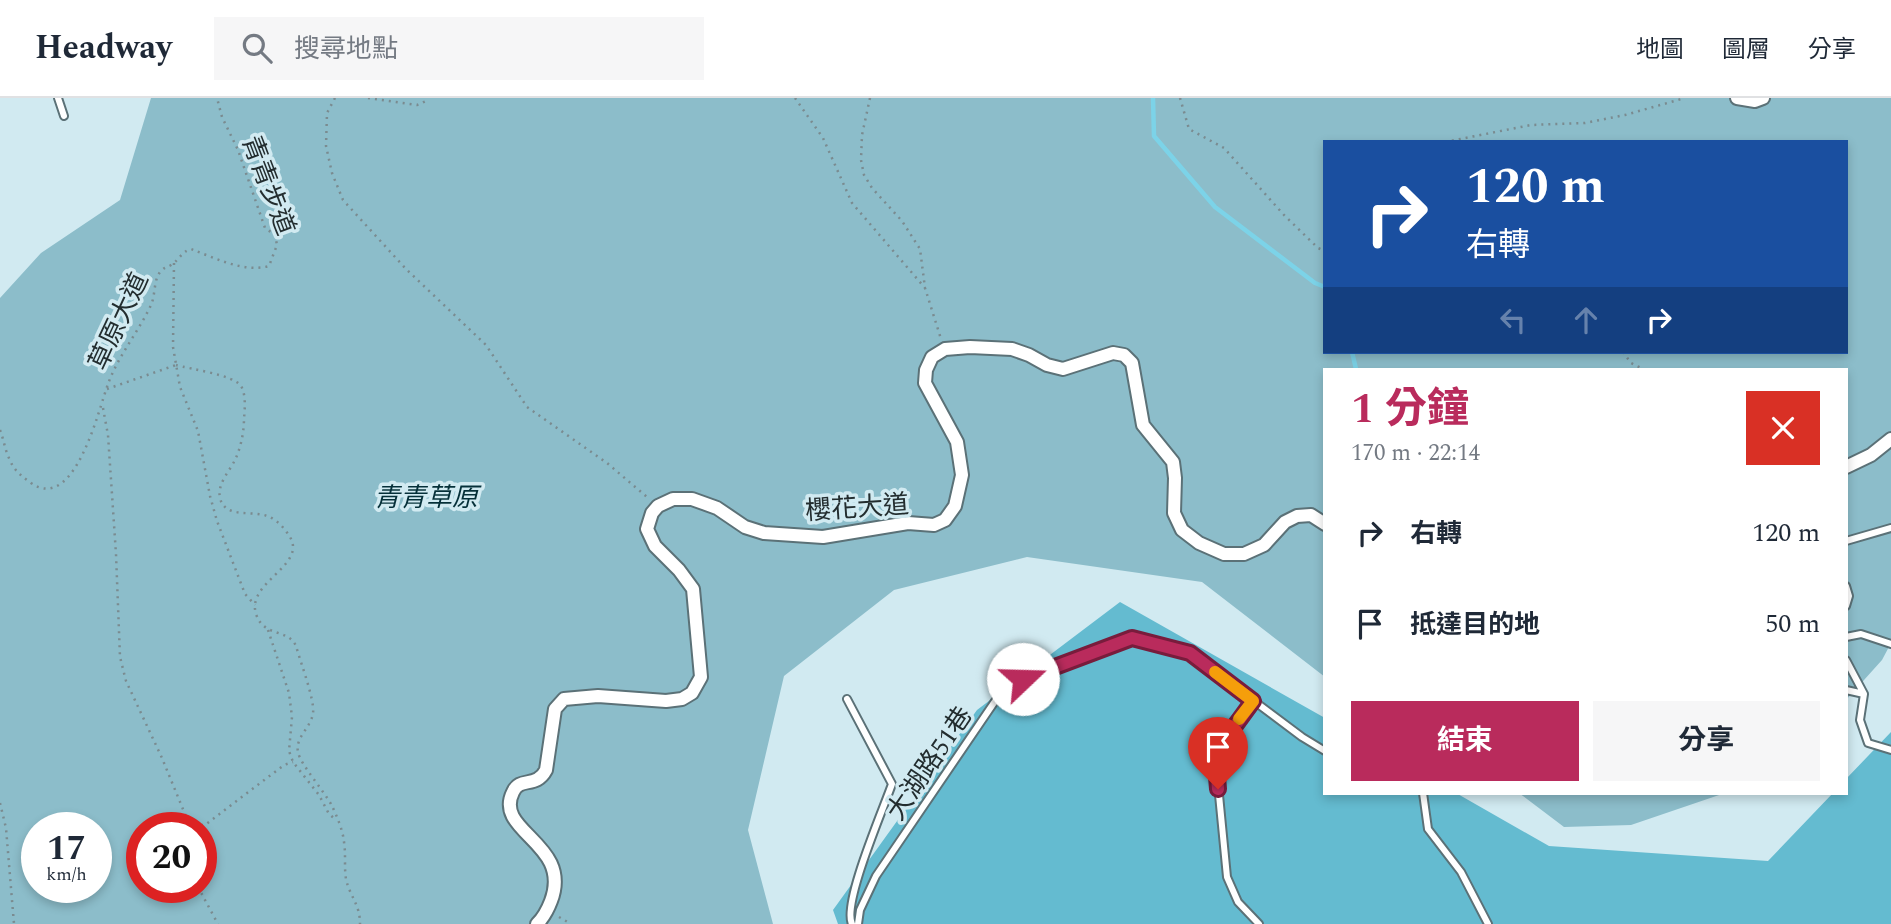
<!DOCTYPE html>
<html lang="zh-TW">
<meta charset="utf-8">
<style>
body{margin:0;font-family:Spectral,"Noto Sans TC",serif;background:#f6f6f7;color:#1f2937;height:100vh;display:flex;flex-direction:column;font-size:26px;white-space:nowrap}
*{box-sizing:border-box;margin:0}
p{font-size:23px;color:#747a83}
.icon{flex:none;width:38px;height:38px;fill:none;stroke:currentColor;stroke-width:2;stroke-linecap:round;stroke-linejoin:round}
.map{position:relative;flex:1;overflow:hidden}
.sheet{position:absolute;left:1323px;top:270px;width:525px;height:427px;display:flex;flex-direction:column;background:#fff;border-radius:0px;box-shadow:0 4px 10px #0003}
.sheet>*{flex:none}
.guide{position:absolute;left:1323px;top:42px;width:525px;height:214px;border-radius:0px;box-shadow:0 4px 10px #0003;background:#1a4fa0;color:#fff;overflow:hidden}
.speed{position:absolute;left:21px;top:714px;display:flex;gap:14px;font-size:35px;font-weight:700;text-align:center}
.speed>*{display:grid;place-content:center;width:91px;height:91px;border-radius:50%;background:#fff;box-shadow:0 4px 10px #0003;line-height:1}
.speed small{font-size:18px;font-weight:400}
.speed .limit{border:10px solid #d22;background:#fff;color:#111}
.pin{position:absolute;display:grid;place-items:center;width:60px;height:60px;color:#fff;margin:-72px -30px;border-radius:50% 50% 50% 0;rotate:-45deg;box-shadow:0 0 7px #0007}
.pin .icon{rotate:45deg}
.me{position:absolute;width:77px;margin:-38px;rotate:69deg;stroke-linejoin:round;filter:drop-shadow(0 0 5px #0008)}
.turn{display:flex;align-items:center;gap:24px;height:147px;padding:0 28px;font-size:32px}
.turn .icon{width:91px;height:91px;stroke-width:2.5}
.turn b{display:block;font-size:49px;line-height:60px}
.lanes{display:flex;align-items:center;height:66px;padding:0 28px;background:#0003;justify-content:center;gap:35px;direction:ltr}
.lanes .off{opacity:.35}
.round{display:grid;place-items:center;flex:none;width:74px;height:74px;border-radius:0px;background:#f6f6f7}
.summary{display:flex;align-items:center;justify-content:space-between;height:119px;padding:0 28px}
h1{font-size:42px;font-weight:700;line-height:52px;color:#b92b5c}
.cta{display:flex;gap:14px;margin-top:auto;padding:14px 28px}
.cta a{flex:1;height:80px;border-radius:0px;background:#b92b5c;color:#fff;font-size:28px;font-weight:700;line-height:80px;text-align:center}
.cta a+a{background:#f6f6f7;color:#1f2937}
ul{padding:0;list-style:none}
li{display:flex;align-items:center;gap:21px;height:91px;padding:0 28px}
li div{flex:1}
li b{display:block;font-size:26px}
li em{font-style:normal}
header{display:flex;align-items:center;gap:42px;box-sizing:border-box;height:98px;padding:0 35px;background:#fff;border-bottom:2px solid #e0e1e3}
header strong{font-size:33px}
nav{display:flex;gap:38px;margin-inline-start:auto;font-size:24px}
.search{width:490px;height:63px;background:#f6f6f7;display:flex;align-items:center;gap:18px;box-sizing:border-box;padding:0 24px;border-radius:0px;color:#747a83;font-size:26px}
.map>svg:first-child{display:block}
</style>
<header>
<strong>Headway</strong>
<div class="search"><svg class="icon" aria-label="search" viewBox="0 0 24 24"><circle cx="10" cy="10" r="6"/><path d="M15 15l6 6"/></svg>搜尋地點</div>
<nav><a>地圖</a><a>圖層</a><a>分享</a></nav>
</header>
<div class="map">
<svg width="1891" height="826" viewBox="0 0 1891 826">
<rect width="100%" height="100%" fill="#d1eaf1"/>
<path fill="#8cbdca" fill-rule="evenodd" d="M151,0H1891V545L1882,562L1846,602V271H1325V579L1202,484L1027,459L894,492L784,578L748,732L773,826H0V200L41,155L120,102ZM1325,44H1846V254H1325ZM37,730H96V789H37ZM142,730H201V789H142Z
M1519,695H1725L1631,727L1564,729Z"/>
<path fill="#64bbd0" d="M1120,504L1325,620V695H1456L1549,748L1768,763L1833,695H1846V681L1891,634V826H838L833,812L977,612Z"/>
<g fill="none" stroke-linecap="round" stroke-linejoin="round">
<path stroke="#7cd3e8" stroke-width="4.5" d="M1153,0L1154,38L1215,109L1315,185L1325,189
M1352,254L1356,271"/>
<defs>
<path id="lane" d="M58,0L64,18
M1846,443L1891,430
M1846,488L1849,498L1846,508
M1846,539L1861,536L1891,546
M1846,562L1864,596L1860,622L1868,645L1891,652
M1846,592L1864,596
M847,601L892,686C883,712 842,806 852,826
M1253,603L1226,640L1216,666L1227,779L1238,804L1259,826
M1423,695L1428,731L1461,774L1488,826
M858,826L860,812L876,778L1006,587L1132,540L1190,555L1302,639L1325,653"/>
<path id="street" d="M1737,0L1755,3L1763,0
M1846,369L1871,357L1891,341
M537,826C544,819 548,811 551,803C573,745 493,734 513,694C520,678 536,691 546,672L555,611L564,601L598,598L666,603L682,601L692,595L701,579L693,491L679,472L655,448L647,431L652,415L658,408L673,401H692L717,410L745,429L764,435L823,439L908,425L934,427L945,422L955,408L962,377L957,344L925,285L926,272L932,259L945,251L970,249L1012,251L1029,257L1047,267L1063,271L1113,255L1124,257L1132,265L1143,327L1173,364L1175,380L1174,415L1182,432L1199,445L1224,456H1244L1264,447L1285,424L1297,418L1311,417L1325,426"/>
</defs>
<use href="#lane" stroke="#5b7177" stroke-width="10"/>
<use href="#street" stroke="#5b7177" stroke-width="16"/>
<path stroke="#7a8b90" stroke-width="2.5" stroke-dasharray="2 5" stroke-linecap="butt" d="M335,0L327,15L326,48L332,75L343,102L406,171L486,247L527,309L607,365L647,399
M368,0L417,7L426,3L427,0
M795,0L823,40L852,105L925,190
M870,0L862,37L861,62L864,77L872,90L902,123L920,151L925,190L941,241
M1180,0L1189,31L1224,50L1284,117L1318,150L1325,153
M1445,44L1531,27L1585,25L1625,17L1685,0
M174,165L173,249L180,289L198,333L210,398L217,423L245,496L255,507
M1623,254L1631,265L1643,271
M176,267C190,271 234,277 241,288C246,296 245,311 244,320C244,334 241,349 235,362C229,374 217,386 220,400C225,421 252,412 267,418C277,421 285,431 290,439C307,468 246,484 256,516C264,540 288,530 296,548C300,563 315,602 313,615C311,630 295,639 298,654C300,666 325,694 332,708C337,718 343,733 344,744C346,756 344,769 346,781C350,799 360,806 360,826
M107,291L176,267
M103,310L108,337L116,456L120,559L126,583L162,660L187,721L194,727V730
M0,332C4,342 5,353 10,362C14,373 22,378 31,385C75,416 99,310 108,286C118,258 139,233 151,207C156,196 153,180 162,172C165,169 168,169 171,167C180,161 181,154 191,151C215,160 244,175 269,168L277,147L275,137L265,130L238,52L222,19L217,0
M268,532L289,595L292,619L289,653L293,664L319,697L329,716L335,721
M0,705L6,730L14,826
M194,727H205L284,667L293,664
M198,789L218,826
M559,819L571,826"/>
<use href="#lane" stroke="#fff" stroke-width="6"/>
<use href="#street" stroke="#fff" stroke-width="12"/>
</g>
<g fill="none" stroke-linecap="round" stroke-linejoin="round">
<defs>
<path id="route" d="M1023,581L1132,540L1190,555L1253,603L1226,640L1216,666L1218,691"/>
</defs>
<use href="#route" stroke="#781c3c" stroke-width="18"/>
<use href="#route" stroke="#b92b5c" stroke-width="12"/>
<path stroke="#f59e0b" stroke-width="12" d="M1215,574L1253,603L1239,621"/>
</g>
<g text-anchor="middle" stroke-width="7" stroke-linejoin="round" paint-order="stroke">
<g font-size="26" fill="#232d2f" stroke="#d1eaf1">
<text transform="translate(269 87) rotate(69)" y="9">青青步道</text>
<text transform="translate(118 223) rotate(-65)" y="9">草原大道</text>
<text transform="translate(857 409) rotate(-4)" y="9">櫻花大道</text>
<text transform="translate(929 665) rotate(-56)" y="9">大湖路51巷</text>
</g>
<g font-size="26" font-style="italic" fill="#053039" stroke="#d1eaf1">
<text x="426" y="408">青青草原</text>
</g>
</g>
</svg>
<div class="speed"><div>17<small>km/h</small></div><div class="limit">20</div></div>
<div class="pin" style="left:1218px;top:691px;background:#d93025"><svg class="icon" aria-label="arrive" viewBox="0 0 24 24"><path d="M6 21V4h12l-3 4 3 4H6"/></svg></div>
<svg class="me" style="left:1023px;top:581px" viewBox="-20 -20 40 40"><circle r="19" fill="#fff"/><path d="M0-13L10 11 0 6-10 11z" fill="#b92b5c"/></svg>
<div class="guide">
<div class="turn"><svg class="icon" aria-label="right" viewBox="0 0 24 24"><path d="M7 20v-9h11M14 6l5 5-5 5"/></svg><div><b>120 m</b>右轉</div></div>
<div class="lanes"><svg class="icon off" aria-label="left" viewBox="0 0 24 24"><path d="M17 20v-9H6M10 6l-5 5 5 5"/></svg><svg class="icon off" aria-label="ahead" viewBox="0 0 24 24"><path d="M12 20V5M6 11l6-6 6 6"/></svg><svg class="icon" aria-label="right" viewBox="0 0 24 24"><path d="M7 20v-9h11M14 6l5 5-5 5"/></svg></div>
</div>
<section class="sheet">
<div class="summary"><div><h1>1 分鐘</h1><p>170 m · 22:14</p></div><a class="round" style="background:#d93025;color:#fff"><svg class="icon" aria-label="close" viewBox="0 0 24 24"><path d="M6 6l12 12M18 6L6 18"/></svg></a></div>
<ul>
<li><svg class="icon" aria-label="right" viewBox="0 0 24 24"><path d="M7 20v-9h11M14 6l5 5-5 5"/></svg><div><b>右轉</b></div><em>120 m</em></li>
<li><svg class="icon" aria-label="arrive" viewBox="0 0 24 24"><path d="M6 21V4h12l-3 4 3 4H6"/></svg><div><b>抵達目的地</b></div><em>50 m</em></li>
</ul>
<div class="cta"><a>結束</a><a>分享</a></div>
</section>
</div>
